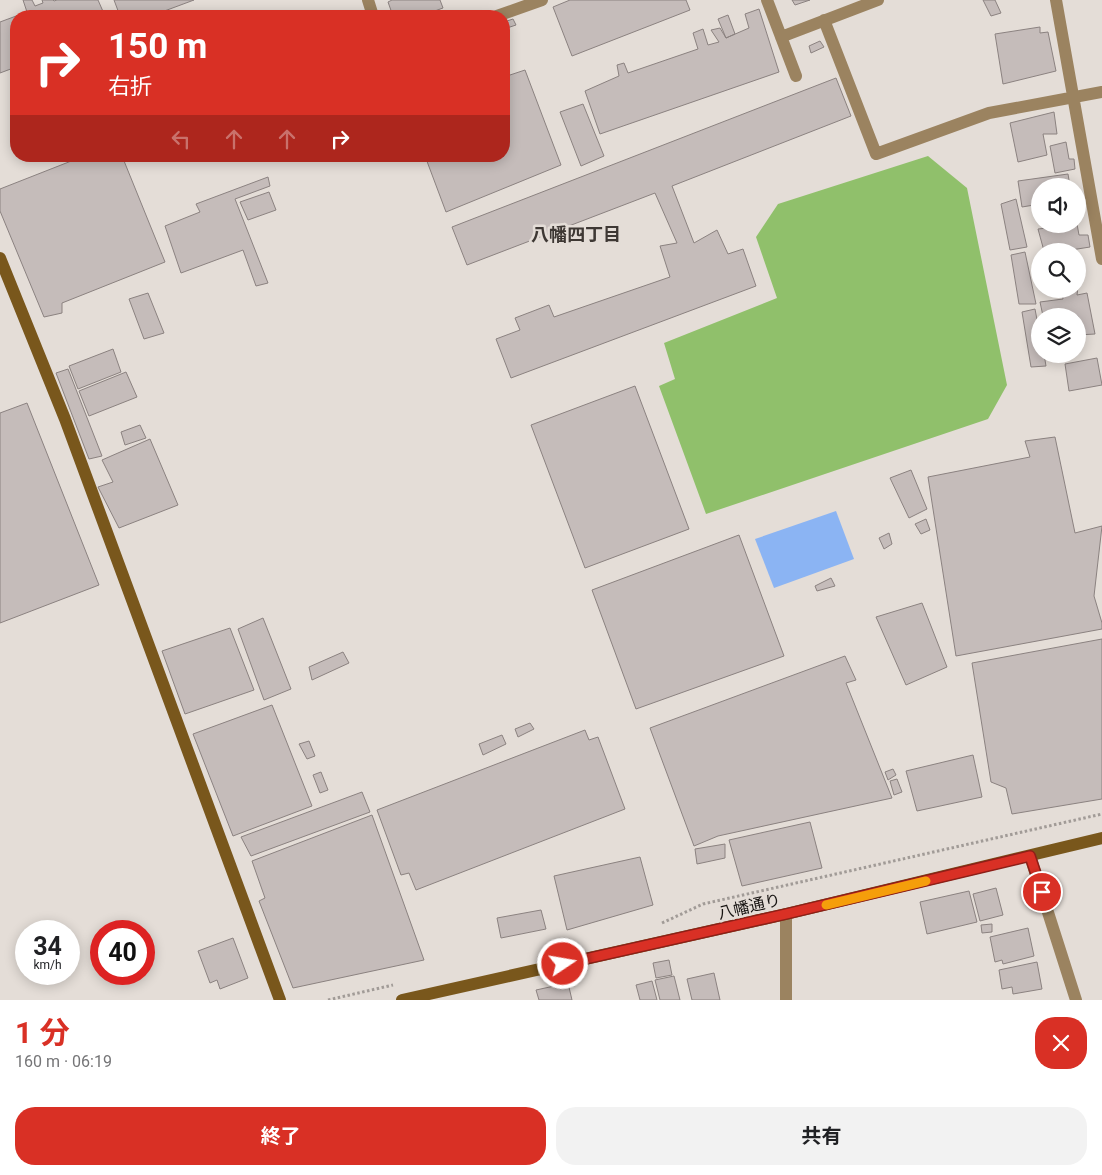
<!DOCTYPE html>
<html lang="ja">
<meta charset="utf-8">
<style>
body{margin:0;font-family:Roboto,"Noto Sans JP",sans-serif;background:#f2f2f2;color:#202124;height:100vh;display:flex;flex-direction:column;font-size:19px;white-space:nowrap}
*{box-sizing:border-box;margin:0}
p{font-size:16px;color:#757577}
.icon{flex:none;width:28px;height:28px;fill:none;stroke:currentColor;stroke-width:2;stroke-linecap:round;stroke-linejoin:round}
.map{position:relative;height:1000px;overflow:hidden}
.panel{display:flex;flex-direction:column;background:#fff;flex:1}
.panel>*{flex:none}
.guide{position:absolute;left:10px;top:10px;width:500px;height:152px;border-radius:20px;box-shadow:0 2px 12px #0003;background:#d93025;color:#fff;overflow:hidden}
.fabs{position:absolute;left:1031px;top:178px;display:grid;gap:10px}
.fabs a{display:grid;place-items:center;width:55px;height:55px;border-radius:50%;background:#fff;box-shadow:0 2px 12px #0003;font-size:25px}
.speed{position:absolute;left:15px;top:920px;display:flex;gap:10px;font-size:25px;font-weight:700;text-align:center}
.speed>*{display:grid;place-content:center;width:65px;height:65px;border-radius:50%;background:#fff;box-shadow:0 2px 12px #0003;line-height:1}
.speed small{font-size:12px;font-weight:400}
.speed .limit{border:8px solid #d22;background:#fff;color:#111}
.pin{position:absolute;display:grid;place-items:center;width:42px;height:42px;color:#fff;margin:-21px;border:2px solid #fff;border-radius:50%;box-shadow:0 1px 5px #0007}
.me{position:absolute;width:55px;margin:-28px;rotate:78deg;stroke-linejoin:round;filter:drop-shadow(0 0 4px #0008)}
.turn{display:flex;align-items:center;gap:18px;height:105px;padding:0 15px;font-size:22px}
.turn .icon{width:65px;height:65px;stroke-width:2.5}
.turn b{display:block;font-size:35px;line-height:42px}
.lanes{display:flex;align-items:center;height:48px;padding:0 15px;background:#0003;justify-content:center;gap:25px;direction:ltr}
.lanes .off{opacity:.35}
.round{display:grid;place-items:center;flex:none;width:52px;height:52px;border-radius:20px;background:#f2f2f2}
.summary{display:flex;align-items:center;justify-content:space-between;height:85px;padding:0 15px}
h1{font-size:30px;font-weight:700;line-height:38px;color:#d93025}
.button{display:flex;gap:10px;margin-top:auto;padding:10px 15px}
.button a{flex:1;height:58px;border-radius:20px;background:#d93025;color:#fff;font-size:20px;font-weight:700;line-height:58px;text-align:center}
.button a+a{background:#f2f2f2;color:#202124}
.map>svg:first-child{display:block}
</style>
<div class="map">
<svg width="1102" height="1000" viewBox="0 0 1102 1000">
<rect width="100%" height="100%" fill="#e4ddd7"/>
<path fill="#90c06b" d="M928,156L967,188L1007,385L988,419L706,514L659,386L675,379L664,343L777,298L756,237L778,204Z"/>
<path fill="#8bb4f3" d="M836,511L854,559L774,588L755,539Z"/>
<path fill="#c5bcba" stroke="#8b8280" d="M23,0H32L35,6L43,3L42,0H53L54,1L57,0H98L105,16H16V67L0,73V22L27,12Z
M114,0H194L151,16H120Z
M392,0H440L443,8L421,16H404L403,13L393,16L388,2Z
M570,0H686L690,10L572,56L553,7Z
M792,0H810L795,5Z
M983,0H995L1001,13L991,16Z
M759,9L779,72L600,134L585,91L619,76L617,65L624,63L628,73L698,49L693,33L703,29L708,45L719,42L711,30L720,28L726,38L749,28L745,14Z
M728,15L735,34L726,38L718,19Z
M513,19L516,25L504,29V22Z
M1040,27V33L1048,32L1056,71L1003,84L995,34Z
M820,41L824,47L811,53L809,46Z
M525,70L561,165L446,212L425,156H504V77Z
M836,78L851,116L672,186L694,243L717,230L728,254L743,249L756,286L511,378L496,339L520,330L515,318L549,305L554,317L670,277L660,246L677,243L655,193L467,265L452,227Z
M583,104L604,156L581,166L560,112Z
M1054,112L1057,134H1043L1047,155L1018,162L1010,123Z
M1066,142L1069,159H1074L1075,169L1055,173L1050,146Z
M84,156H122L165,262L62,303V313L44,317L0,211V189Z
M1068,174L1070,186H1040V204L1022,207L1018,181Z
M268,177L270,186L235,199L268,283L256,286L243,250L181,273L165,226L200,212L196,204Z
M269,192L276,210L248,220L240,202Z
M1016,199L1027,247L1010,250L1001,204Z
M1046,224H1077L1079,235H1088L1090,247L1071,250L1069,246L1044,251L1038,229L1047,228Z
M1025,252L1036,304H1019L1011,255Z
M1078,287L1077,295L1087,293L1095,334L1078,335V316H1043L1040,302L1063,299L1062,289Z
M148,293L164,333L144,339L129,299Z
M1035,309L1040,336V354H1044L1046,366L1031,367L1022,312Z
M113,349L121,372L78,389L69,366Z
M1097,358L1102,385L1069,391L1065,364Z
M68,369L102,456L89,459L56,373Z
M126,372L137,397L89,416L79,391Z
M635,386L689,529L585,568L531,425Z
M27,403L99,585L0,623V413Z
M140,425L146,438L125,445L121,432Z
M1055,437L1075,533L1102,526L1094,596L1102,623V629L956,656L928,477L1030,457L1025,441Z
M150,439L178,505L119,528L98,487L113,482L102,460Z
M911,470L927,509L909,518L890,478Z
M926,519L930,530L921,534L915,524Z
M889,533L892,544L884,549L879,538Z
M739,535L784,656L636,709L592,590Z
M831,578L835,586L817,591L815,586Z
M922,603L947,667L906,685L876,617Z
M263,618L291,689L264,700L238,629Z
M230,628L254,690L185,714L162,651Z
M1102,639V799L1012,814L1006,788L991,782L972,663Z
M343,652L349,663L312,680L309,667Z
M845,656L856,680L846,683L892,798L718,836L694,846L650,728Z
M272,705L312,806L233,836L193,734Z
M530,723L534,729L518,737L515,729Z
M585,730L589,740L598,737L625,809L416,890L409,873L401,875L377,810Z
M502,735L506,744L483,755L479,744Z
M309,741L315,756L307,759L299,744Z
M973,755L982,797L917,811L906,771Z
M893,769L896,775L888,780L885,772Z
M321,772L328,790L320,793L313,775Z
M897,779L902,792L894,795L890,781Z
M362,792L370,812L251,856L241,837Z
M372,815L424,960L293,988L259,901L265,898L252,861Z
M810,822L822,868L742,886L729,840Z
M725,844V858L697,864L695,849Z
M640,857L653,905L567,930L554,876Z
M996,888L1003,915L980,921L973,894Z
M969,891L977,922L927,934L920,902Z
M541,910L546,929L501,938L497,918Z
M992,924V932L982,933L981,925Z
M1028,928L1034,956L1003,964L1002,960L995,962L990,937Z
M233,938L248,978L220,989L217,980L210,983L198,951Z
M669,960L672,975L656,978L653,963Z
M1037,962L1042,989L1013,994L1012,987L1002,989L999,970Z
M714,973L720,1000H692L687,979Z
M674,976L680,1000H660L655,980Z
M652,981L657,1000H640L636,985Z
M568,983L572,1000H539L536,990Z"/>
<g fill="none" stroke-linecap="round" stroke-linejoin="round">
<path stroke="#a19b97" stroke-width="3" stroke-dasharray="2.5 2.5" stroke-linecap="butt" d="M662,923L703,904L1102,814
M328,1000L393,985"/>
<path stroke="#9b8360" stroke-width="12" d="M368,0L373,16
M767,0L796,76
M1056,0L1102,259
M497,16L542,0
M824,20L876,154L989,113L1102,92
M781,37L878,0
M1030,856L1076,1000
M786,1000V914"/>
<path stroke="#79571c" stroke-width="12" d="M0,258L65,419L280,1000
M402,1000L786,914L1102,838"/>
</g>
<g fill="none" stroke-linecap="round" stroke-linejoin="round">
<defs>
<path id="route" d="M563,964L786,914L1030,856L1042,892"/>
</defs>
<use href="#route" stroke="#8d1f18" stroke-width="12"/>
<use href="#route" stroke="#d93025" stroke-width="9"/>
<path stroke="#f59e0b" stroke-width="9" d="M826,905L926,881"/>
</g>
<g text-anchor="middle" stroke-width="5" stroke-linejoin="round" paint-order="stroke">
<g font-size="16" fill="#171412" stroke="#e4ddd7">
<text transform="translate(749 906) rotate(-13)" y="6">八幡通り</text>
</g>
<g font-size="18" font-weight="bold" fill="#3e3834" stroke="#e4ddd7">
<text x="576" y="241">八幡四丁目</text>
</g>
</g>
</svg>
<div class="fabs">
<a><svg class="icon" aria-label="sound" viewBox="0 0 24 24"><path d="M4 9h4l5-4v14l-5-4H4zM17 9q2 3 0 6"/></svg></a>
<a><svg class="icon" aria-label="search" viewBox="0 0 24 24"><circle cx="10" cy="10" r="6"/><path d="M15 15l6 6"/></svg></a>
<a><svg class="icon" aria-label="layers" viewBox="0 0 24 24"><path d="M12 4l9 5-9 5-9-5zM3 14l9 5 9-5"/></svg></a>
</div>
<div class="speed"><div>34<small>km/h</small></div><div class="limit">40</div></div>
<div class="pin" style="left:1042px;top:892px;background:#d93025"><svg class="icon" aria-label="arrive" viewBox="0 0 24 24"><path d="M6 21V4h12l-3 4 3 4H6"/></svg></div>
<svg class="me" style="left:563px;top:964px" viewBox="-20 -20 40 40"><circle r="17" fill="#d93025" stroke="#fff" stroke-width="3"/><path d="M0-11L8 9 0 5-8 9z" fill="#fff"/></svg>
<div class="guide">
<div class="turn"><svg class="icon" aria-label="right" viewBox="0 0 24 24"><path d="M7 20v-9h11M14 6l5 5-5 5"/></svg><div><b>150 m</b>右折</div></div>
<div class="lanes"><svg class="icon off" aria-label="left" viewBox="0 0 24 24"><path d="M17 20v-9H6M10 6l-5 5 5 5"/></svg><svg class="icon off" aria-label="ahead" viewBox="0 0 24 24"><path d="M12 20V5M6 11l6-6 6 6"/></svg><svg class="icon off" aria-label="ahead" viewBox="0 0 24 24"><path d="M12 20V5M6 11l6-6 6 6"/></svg><svg class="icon" aria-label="right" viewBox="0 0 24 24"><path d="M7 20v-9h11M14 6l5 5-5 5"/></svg></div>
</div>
</div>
<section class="panel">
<div class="summary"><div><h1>1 分</h1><p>160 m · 06:19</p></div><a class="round" style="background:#d93025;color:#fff"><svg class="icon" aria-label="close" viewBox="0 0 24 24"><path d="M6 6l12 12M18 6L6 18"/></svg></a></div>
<div class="button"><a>終了</a><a>共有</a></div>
</section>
